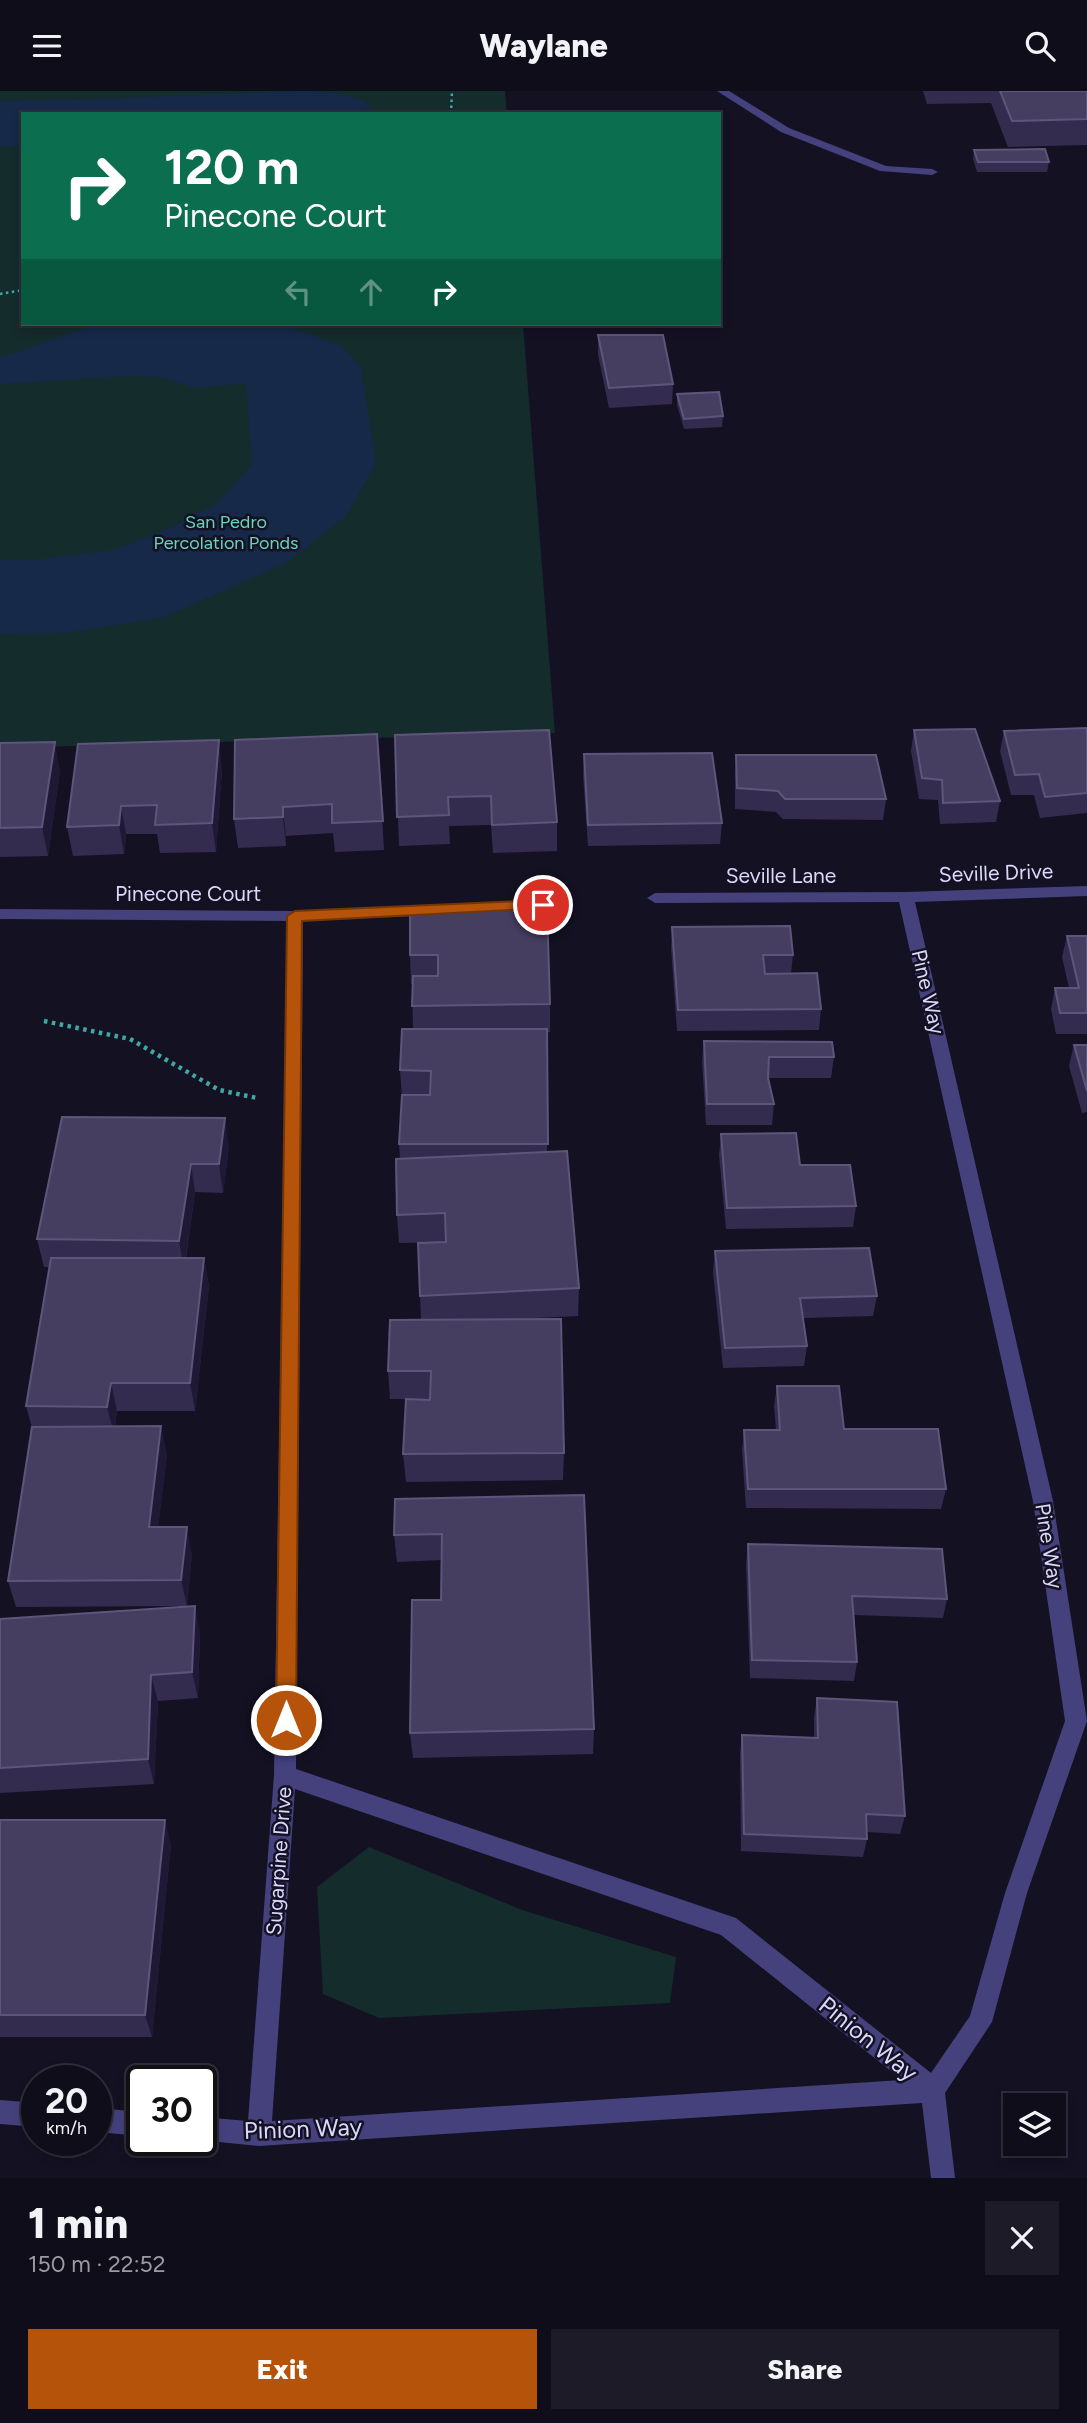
<!DOCTYPE html>
<meta charset="utf-8">
<style>
body{margin:0;font-family:Figtree,sans-serif;background:#1d1b27;color:#f1f3f6;height:100vh;display:flex;flex-direction:column;font-size:26px;white-space:nowrap}
*{box-sizing:border-box;margin:0}
p{font-size:23px;color:#9b9ca2}
.icon{flex:none;width:38px;height:38px;fill:none;stroke:currentColor;stroke-width:2;stroke-linecap:round;stroke-linejoin:round}
.map{position:relative;height:2087px;overflow:hidden}
.panel{display:flex;flex-direction:column;background:#0f0d1a;flex:1}
.panel>*{flex:none}
.banner{position:absolute;left:21px;top:21px;width:700px;height:214px;border-radius:0px;box-shadow:0 4px 10px #0003,0 0 0 2px #2f2d39;background:#0b6e4f;color:#fff;overflow:hidden}
.buttons{position:absolute;left:1003px;top:2002px;display:grid;gap:14px}
.buttons a{display:grid;place-items:center;width:63px;height:63px;border-radius:0px;background:#0f0d1a;box-shadow:0 4px 10px #0003,0 0 0 2px #2f2d39;font-size:35px}
.speed{position:absolute;left:21px;top:1974px;display:flex;gap:14px;font-size:35px;font-weight:700;text-align:center}
.speed>*{display:grid;place-content:center;width:91px;height:91px;border-radius:50%;background:#0f0d1a;box-shadow:0 4px 10px #0003,0 0 0 2px #2f2d39;line-height:1}
.speed small{font-size:18px;font-weight:400}
.speed .limit{border:4px solid #111;border-radius:10px;background:#fff;color:#111}
.pin{position:absolute;display:grid;place-items:center;width:60px;height:60px;color:#fff;margin:-30px;border:4px solid #fff;border-radius:50%;box-shadow:0 2px 7px #0007}
.me{position:absolute;width:77px;margin:-38px;rotate:0deg;stroke-linejoin:round;filter:drop-shadow(0 0 5px #0008)}
.turn{display:flex;align-items:center;gap:24px;height:147px;padding:0 28px;font-size:32px}
.turn .icon{width:91px;height:91px;stroke-width:2.5}
.turn b{display:block;font-size:49px;line-height:60px}
.lanes{display:flex;align-items:center;height:66px;padding:0 28px;background:#0003;justify-content:center;gap:35px;direction:ltr}
.lanes .off{opacity:.35}
.round{display:grid;place-items:center;flex:none;width:74px;height:74px;border-radius:0px;background:#1d1b27}
.head{display:flex;align-items:center;justify-content:space-between;height:119px;padding:0 28px}
h1{font-size:42px;font-weight:800;line-height:52px}
.cta{display:flex;gap:14px;margin-top:auto;padding:14px 28px}
.cta a{flex:1;height:80px;border-radius:0px;background:#b45309;color:#fff;font-size:28px;font-weight:800;line-height:80px;text-align:center}
.cta a+a{background:#1d1b27;color:#f1f3f6}
header{display:flex;justify-content:space-between;align-items:center;height:91px;padding:0 28px;background:#0f0d1a;font-size:32px;font-weight:800}
.map>svg:first-child{display:block}
</style>
<header><svg class="icon" aria-label="menu" viewBox="0 0 24 24"><path d="M4 6h16M4 12h16M4 18h16"/></svg>Waylane<svg class="icon" aria-label="search" viewBox="0 0 24 24"><circle cx="10" cy="10" r="6"/><path d="M15 15l6 6"/></svg></header>
<div class="map">
<svg width="1087" height="2087" viewBox="0 0 1087 2087">
<rect width="100%" height="100%" fill="#141123"/>
<path fill="#152c2c" d="M0,0H505L507,23H23V233H523L555,642L0,657Z
M369,1756L522,1819L676,1866L670,1912L379,1927L323,1903L317,1796Z"/>
<path fill="#162948" d="M297,0C319,0 365,0 374,23H23V55H0V10L73,9Z
M115,233H224L291,237L342,255L361,277L376,373L346,425L286,472L165,526L66,542L0,543V469H33L113,459L170,437L216,413L252,374L246,292L197,297L160,286L129,285L0,293V267L82,238Z"/>
<g fill="none" stroke-linecap="round" stroke-linejoin="round">
<path stroke="#3da9a4" stroke-width="2.5" stroke-dasharray="2.5 3.5" stroke-linecap="butt" d="M451,23L452,0
M0,203L23,199"/>
<path stroke="#3da9a4" stroke-width="4.5" stroke-dasharray="3.5 4.5" stroke-linecap="butt" d="M44,930L130,948L219,999L257,1007"/>
<path fill="#44417d" fill-rule="evenodd" d="M717,0H729L789,37L886,75L932,78L938,81L932,84L880,80L781,41Z
M1087,795V805L915,811L1053,1410L1087,1630L1027,1802L992,1931L945,2002L955,2087H931L922,2012L259,2055L199,2049H201V2026L248,2030L274,1684L287,830L0,828V818L295,820L549,810L551,814L543,819L303,830L296,1678L736,1827L931,1982L970,1925L1005,1802L1065,1630L1033,1410L899,811L655,812L647,807L655,802L906,801ZM295,1698L721,1844L902,1989L272,2030Z
M0,2009L37,2012V2036L0,2033Z
M96,2017L142,2021V2045L96,2041Z"/>
</g>
<path fill="#342c4f" d="M923,0H1087V54L1008,56L991,12L927,13Z
M974,59L1049,71L1047,81H977L973,68Z
M598,244L673,293L672,313L609,317L598,264Z
M677,303L723,325L722,336L684,338L677,314Z
M1087,637V722L1040,727L1034,704H1011L1000,660L1004,640Z
M914,639L1000,710L996,731L940,733L938,709L919,708L911,660Z
M377,643L384,759L335,761L333,742L286,745V755L238,757L234,728Z
M395,644L557,731V760L493,762L491,734L449,735L450,753L399,755Z
M0,652L60,680L48,765L0,766Z
M78,653L222,678L216,761L160,762L157,743H126L124,763L73,765L67,736Z
M584,663L722,732L720,753L588,755L583,684Z
M736,664L886,708L883,729L783,728L776,721L735,718V684Z
M410,818L550,913V941H547V1061L579,1197L578,1225L515,1228L564,1362L563,1389L406,1391L403,1363L430,1308H390L388,1280L421,1229L420,1205L446,1151L399,1152L397,1124L400,1067L399,1053L402,1006L400,979L413,938L412,893H411L410,864Z
M672,836L793,864L791,882L821,918L819,939L677,940L671,857Z
M1067,845H1087V943H1056L1051,918L1055,897H1069L1062,866Z
M704,950L834,966L831,987H768L774,1013L772,1034H706L702,970Z
M1074,954H1087V1021L1082,1022L1069,975Z
M62,1026L229,1056L223,1102L195,1101L186,1167H204L209,1195L195,1320H117L115,1336L167,1363L158,1436L192,1463L187,1515L16,1516L8,1490L32,1337L26,1315L50,1176H44L37,1148Z
M721,1043L800,1074L856,1115L853,1136L726,1138L719,1064Z
M715,1160L877,1205L873,1225L803,1227L807,1255L804,1275L723,1277L713,1181Z
M777,1295L844,1338L946,1398L941,1418L746,1417L742,1359L744,1339H776L774,1315Z
M584,1404L594,1638L593,1663L413,1667L410,1642L441,1509L442,1469L397,1471L394,1444Z
M748,1453L947,1508L943,1527L854,1524L857,1571L854,1590L750,1587L746,1473Z
M0,1528L200,1541L198,1607L158,1610L154,1693L0,1702Z
M817,1607L905,1725L900,1743L867,1741V1748L863,1766L741,1760L740,1662L742,1644L814,1647V1626Z
M0,1729L171,1753L152,1946H0Z"/>
<path fill="#1f1936" d="M219,649L222,678L216,761L212,732Z
M55,651L60,680L48,765L42,736Z
M121,715L126,743L124,763L119,734Z
M283,716L286,745V755L283,726Z
M225,1027L229,1056L223,1102L219,1073Z
M191,1073L195,1101L184,1178L179,1150Z
M204,1167L209,1195L195,1320L190,1292Z
M111,1292L117,1320L114,1343L107,1316Z
M161,1335L167,1363L155,1463L149,1436Z
M187,1436L192,1463L187,1515L181,1489Z
M195,1515L200,1541L198,1607L192,1581Z
M151,1584L158,1610L154,1693L148,1668Z
M165,1729L171,1753L152,1946L145,1924Z"/>
<path fill="#463e61" stroke="#5d567a" stroke-width="2" d="M1000,0H1087V28L1012,30Z
M1045,58L1049,71H978L974,59Z
M598,244H663L673,293L609,297Z
M719,301L723,325L684,328L677,303Z
M1087,637V702L1045,706L1039,683L1015,684L1004,640Z
M975,638L1000,710L943,712L942,689L922,687L914,639Z
M549,639L557,731L492,734L491,705L448,706L449,724L397,726L395,644Z
M377,643L383,730L332,732V713L283,716V726L234,728L235,649Z
M219,649L212,732L155,734L157,714L121,715L119,734L67,736L78,653Z
M55,651L42,736L0,737V652Z
M712,662L722,732L588,734L584,663Z
M736,664H876L886,708H785L778,700L737,697Z
M547,816L550,913L412,915L413,885H438V864H410V818Z
M790,835L793,864H763L765,883L817,882L821,918L678,919L672,836Z
M1067,845H1087V922H1060L1055,897H1079Z
M402,938H547L548,1053H399L402,1004H430L431,980L400,979Z
M704,950L832,951L834,966H769L768,987L774,1013H707Z
M1074,954H1087V1000Z
M62,1026L225,1027L219,1073H191L179,1150L37,1148Z
M796,1042L800,1074H850L856,1115L727,1117L721,1043Z
M567,1060L579,1197L420,1205L418,1152L446,1151L445,1122L397,1124L396,1068Z
M869,1157L877,1205L800,1207L807,1255L725,1257L715,1160Z
M51,1167H204L190,1292H111L107,1316L26,1315Z
M561,1228L564,1362L403,1363L406,1308L430,1309L431,1280H388L390,1229Z
M777,1295H839L844,1338H938L946,1398H748L744,1339H780Z
M161,1335L149,1436H187L181,1489L8,1490L32,1336Z
M584,1404L594,1638L410,1642L412,1509H441L442,1443L394,1444L395,1408Z
M748,1453L942,1458L947,1508L852,1505L857,1571L752,1569Z
M195,1515L192,1581L151,1584L148,1668L0,1677V1528Z
M817,1607L897,1611L905,1725L866,1723L867,1748L744,1743L742,1644L818,1647Z
M0,1729H165L145,1924H0Z"/>
<path fill="#b45309" stroke="#753606" stroke-width="2" d="M543,809L550,814L548,817L302,830L296,1629L293,1635L286,1637L279,1635L276,1629L287,825L295,820Z"/>
<g text-anchor="middle" stroke-width="5" stroke-linejoin="round" paint-order="stroke">
<g font-size="18" fill="#6bd3ba" stroke="#141123">
<text x="226" y="437">San Pedro<tspan x="226" dy="21">Percolation Ponds</tspan></text>
</g>
<g font-size="21" fill="#dcd8fb" stroke="#141123">
<text transform="translate(996 782) rotate(-2)" y="7">Seville Drive</text>
<text x="781" y="792">Seville Lane</text>
<text x="188" y="810">Pinecone Court</text>
<text transform="translate(928 901) rotate(77)" y="7">Pine Way</text>
<text transform="translate(1049 1455) rotate(81)" y="7">Pine Way</text>
<text transform="translate(279 1770) rotate(-86)" y="7">Sugarpine Drive</text>
</g>
<g font-size="24" fill="#dcd8fb" stroke="#141123">
<text transform="translate(868 1948) rotate(39)" y="8">Pinion Way</text>
<text transform="translate(303 2038) rotate(-2)" y="8">Pinion Way</text>
</g>
</g>
</svg>
<div class="buttons">
<a><svg class="icon" aria-label="layers" viewBox="0 0 24 24"><path d="M12 4l9 5-9 5-9-5zM3 14l9 5 9-5"/></svg></a>
</div>
<div class="speed"><div>20<small>km/h</small></div><div class="limit">30</div></div>
<div class="pin" style="left:543px;top:814px;background:#d93025"><svg class="icon" aria-label="arrive" viewBox="0 0 24 24"><path d="M6 21V4h12l-3 4 3 4H6"/></svg></div>
<svg class="me" style="left:286px;top:1629px" viewBox="-20 -20 40 40"><circle r="17" fill="#b45309" stroke="#fff" stroke-width="3"/><path d="M0-11L8 9 0 5-8 9z" fill="#fff"/></svg>
<div class="banner">
<div class="turn"><svg class="icon" aria-label="right" viewBox="0 0 24 24"><path d="M7 20v-9h11M14 6l5 5-5 5"/></svg><div><b>120 m</b>Pinecone Court</div></div>
<div class="lanes"><svg class="icon off" aria-label="left" viewBox="0 0 24 24"><path d="M17 20v-9H6M10 6l-5 5 5 5"/></svg><svg class="icon off" aria-label="ahead" viewBox="0 0 24 24"><path d="M12 20V5M6 11l6-6 6 6"/></svg><svg class="icon" aria-label="right" viewBox="0 0 24 24"><path d="M7 20v-9h11M14 6l5 5-5 5"/></svg></div>
</div>
</div>
<section class="panel">
<div class="head"><div><h1>1 min</h1><p>150 m · 22:52</p></div><a class="round"><svg class="icon" aria-label="close" viewBox="0 0 24 24"><path d="M6 6l12 12M18 6L6 18"/></svg></a></div>
<div class="cta"><a>Exit</a><a>Share</a></div>
</section>
